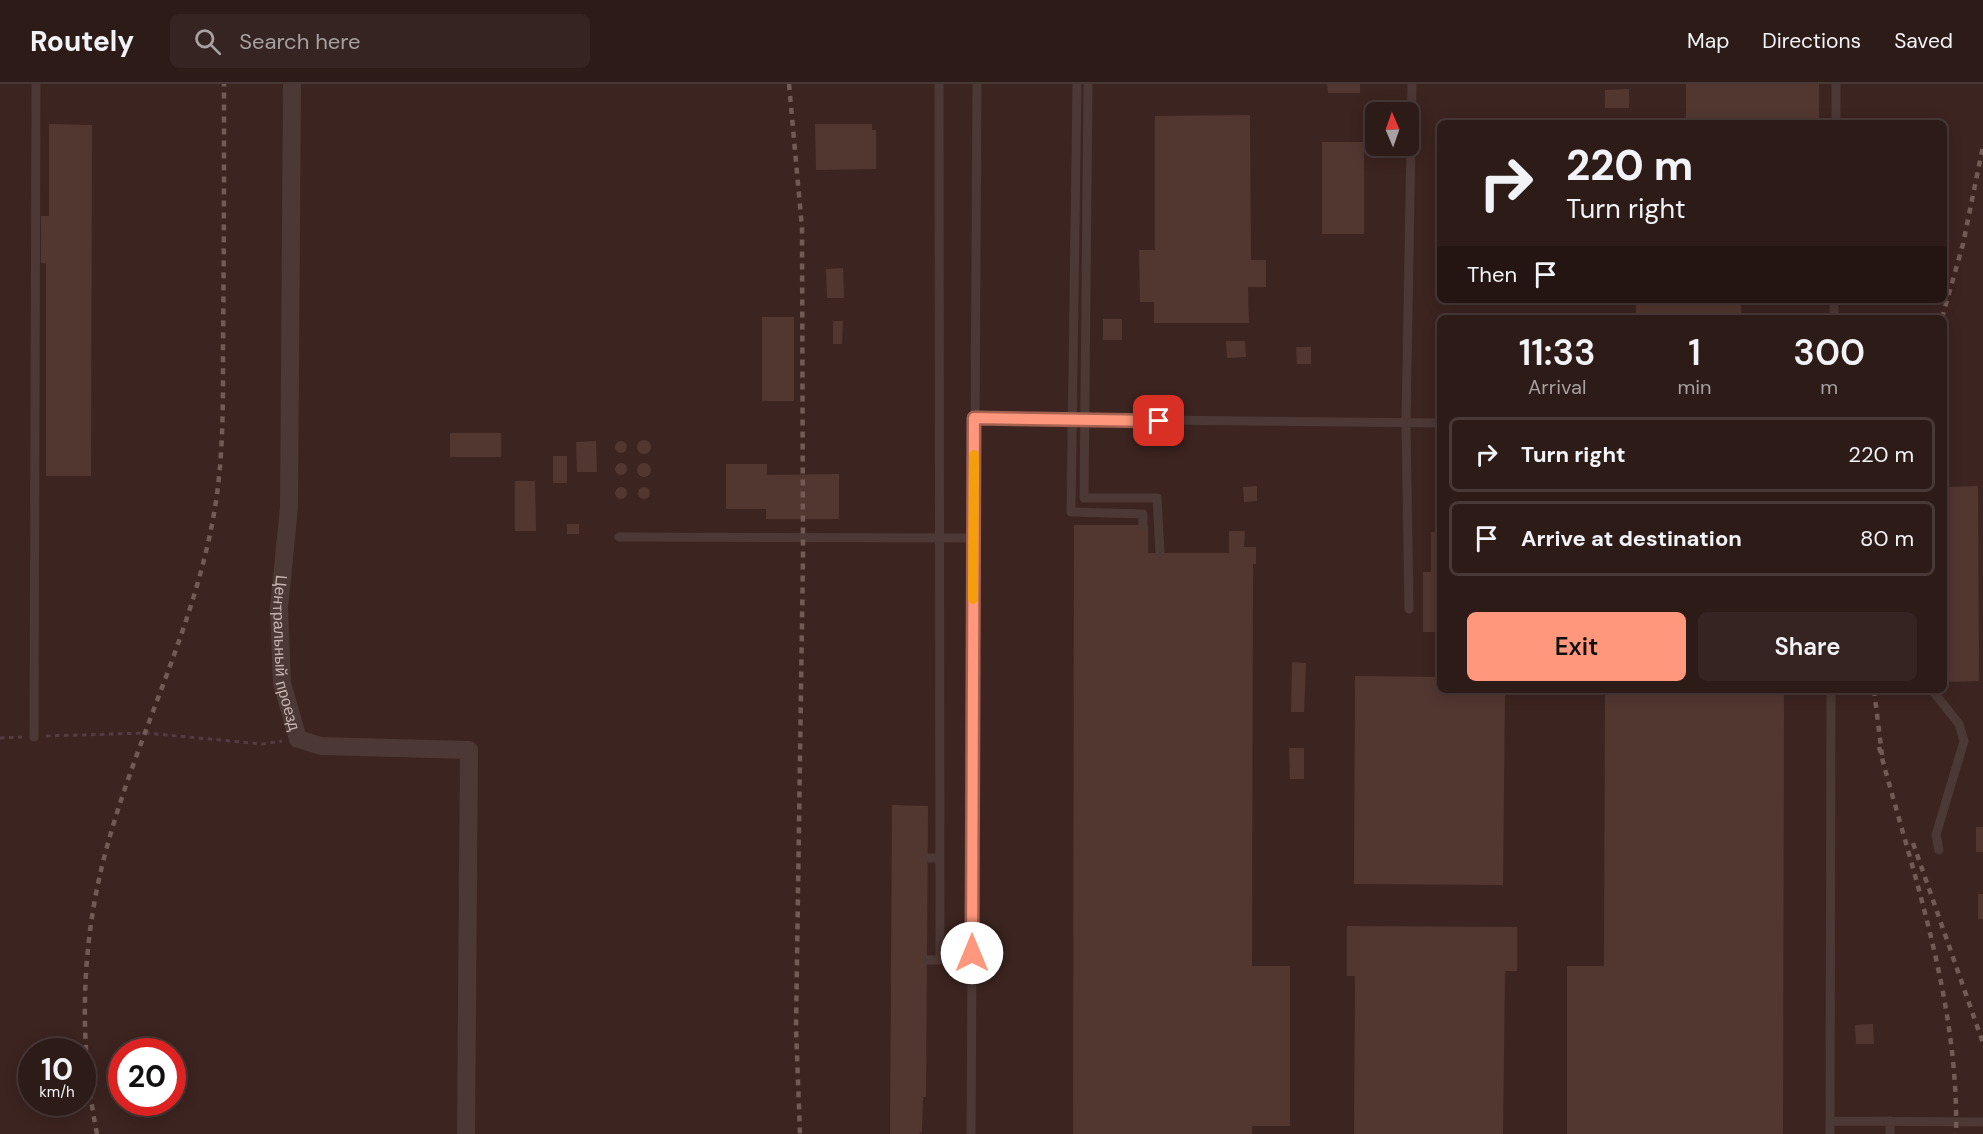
<!DOCTYPE html>
<meta charset="utf-8">
<style>
body{margin:0;font-family:"DM Sans",sans-serif;background:#352421;color:#f1f3f6;height:100vh;display:flex;flex-direction:column;font-size:22px;white-space:nowrap}
*{box-sizing:border-box;margin:0}
p{font-size:20px;color:#a7a1a2}
.icon{flex:none;width:33px;height:33px;fill:none;stroke:currentColor;stroke-width:2;stroke-linecap:round;stroke-linejoin:round}
.map{position:relative;flex:1;overflow:hidden}
.details{position:absolute;left:1437px;top:231px;width:510px;height:378px;display:flex;flex-direction:column;background:#2d1b18;border-radius:9px;box-shadow:0 3px 15px #0003,0 0 0 2px #483937}
.details>*{flex:none}
.hud{position:absolute;left:1437px;top:36px;width:510px;height:183px;border-radius:9px;box-shadow:0 3px 15px #0003,0 0 0 2px #483937;background:#2d1b18;color:#f1f3f6;overflow:hidden}
.needle{width:39px;rotate:358deg}
.controls{position:absolute;left:1365px;top:18px;display:grid;gap:12px}
.controls a{display:grid;place-items:center;width:54px;height:54px;border-radius:9px;background:#2d1b18;box-shadow:0 3px 15px #0003,0 0 0 2px #483937;font-size:30px}
.speed{position:absolute;left:18px;top:954px;display:flex;gap:12px;font-size:30px;font-weight:700;text-align:center}
.speed>*{display:grid;place-content:center;width:78px;height:78px;border-radius:50%;background:#2d1b18;box-shadow:0 3px 15px #0003,0 0 0 2px #483937;line-height:1}
.speed small{font-size:15px;font-weight:400}
.speed .limit{border:9px solid #d22;background:#fff;color:#111}
.pin{position:absolute;display:grid;place-items:center;width:51px;height:51px;color:#fff;margin:-26px;border-radius:12px;box-shadow:0 3px 9px #0006}
.me{position:absolute;width:66px;margin:-33px;rotate:0deg;stroke-linejoin:round;filter:drop-shadow(0 0 4px #0008)}
.turn{display:flex;align-items:center;gap:21px;height:126px;padding:0 30px;font-size:27px}
.turn .icon{width:78px;height:78px;stroke-width:2.5}
.turn b{display:block;font-size:42px;line-height:51px}
.then{display:flex;align-items:center;height:57px;padding:0 30px;background:#0003;gap:12px;font-size:22px}
.eta{display:flex;justify-content:space-evenly;align-items:center;height:102px;text-align:center}
.eta b{font-size:36px;font-weight:600;line-height:42px}
.button{display:flex;gap:12px;margin-top:auto;padding:12px 30px}
.button a{flex:1;height:69px;border-radius:9px;background:#ff977c;color:#111;font-size:24px;font-weight:600;line-height:69px;text-align:center}
.button a+a{background:#352421;color:#f1f3f6}
ul{padding:0;list-style:none}
li{display:flex;align-items:center;gap:18px;height:75px;margin:0 12px 9px;padding:0 18px;border:3px solid #483937;border-radius:9px}
li div{flex:1}
li b{display:block;font-size:22px}
li em{font-style:normal}
header{display:flex;align-items:center;gap:36px;box-sizing:border-box;height:84px;padding:0 30px;background:#2d1b18;border-bottom:2px solid #483937}
header strong{font-size:28px}
nav{display:flex;gap:33px;margin-inline-start:auto;font-size:21px}
.search{width:420px;height:54px;background:#352421;display:flex;align-items:center;gap:15px;box-sizing:border-box;padding:0 21px;border-radius:9px;color:#a7a1a2;font-size:22px}
.map>svg:first-child{display:block}
</style>
<header>
<strong>Routely</strong>
<div class="search"><svg class="icon" aria-label="search" viewBox="0 0 24 24"><circle cx="10" cy="10" r="6"/><path d="M15 15l6 6"/></svg>Search here</div>
<nav><a>Map</a><a>Directions</a><a>Saved</a></nav>
</header>
<div class="map">
<svg width="1983" height="1050" viewBox="0 0 1983 1050">
<rect width="100%" height="100%" fill="#3c2420"/>
<path fill="#523731" d="M1327,0H1360V9H1328Z
M1686,0H1819V39H1686Z
M1629,5V24H1605V6Z
M1250,31L1251,176H1266V203H1248L1249,239H1154V218H1140L1139,166H1155V32Z
M49,40L92,41L91,392H46V179H41V132H49Z
M815,40H872V46H876V85L816,86Z
M1322,58H1364V150H1322Z
M843,184L844,214H827L826,185Z
M1469,216H1519V220L1469,221Z
M1636,216H1741V234H1636Z
M762,233H794V317H762Z
M1103,235H1122V256H1103Z
M833,237H843L842,260H833Z
M1226,257H1245L1246,273L1227,274Z
M1296,263H1311V280H1297Z
M450,349H501V373H450Z
M637 363a7 7 0 1 1 14 0a7 7 0 1 1-14 0Z
M615 363a6 6 0 1 1 12 0a6 6 0 1 1-12 0Z
M596,357L597,388H577L576,358Z
M553,372H567V399H553Z
M637 386a7 7 0 1 1 14 0a7 7 0 1 1-14 0Z
M615 385a6 6 0 1 1 12 0a6 6 0 1 1-12 0Z
M726,380H767V391L839,390V435H766V425H726Z
M515,397H535L536,447H515Z
M1257,402V417L1244,418L1243,403Z
M1978,402L1979,597L1944,598V403Z
M615 409a6 6 0 1 1 12 0a6 6 0 1 1-12 0Z
M638 409a6 6 0 1 1 12 0a6 6 0 1 1-12 0Z
M567,440H579V450H567Z
M1074,441H1148V469H1229V447H1245L1244,463H1256V480H1253L1252,882H1290V1042H1252V1050H1073Z
M1431,448H1440V548H1423V488H1431Z
M1292,578L1306,579L1304,628H1291Z
M1355,592L1440,593V606H1505L1503,801L1354,800Z
M1605,606H1784L1783,1050H1567V882H1604Z
M1289,664H1304V695H1290Z
M892,721L928,722L926,1013H923L922,1048L919,1050H890Z
M1976,743H1983V768H1976Z
M1978,810H1983V835H1978Z
M1347,842L1517,843V887H1505L1503,1050H1354L1355,892H1347Z
M1873,940L1874,960H1856L1855,941Z"/>
<g fill="none" stroke-linecap="round" stroke-linejoin="round">
<path stroke="#553b43" stroke-width="3" stroke-dasharray="4.5 4.5" stroke-linecap="butt" d="M46,652L146,649L262,660L282,657
M0,654L22,653"/>
<path stroke="#4c3834" stroke-width="9" d="M1077,0L1071,428L1143,430V441
M1088,0L1084,414H1157L1160,469
M1836,39V0
M1834,234V216
M974,334L1440,339
M619,453L973,454
M1409,525L1406,339L1412,0
M1932,606L1959,640L1964,657L1936,751L1939,766
M34,653L36,0
M927,774H940
M927,876H940L939,0
M1830,1037L1983,1038
M1890,1037V1050
M971,1050L977,0
M1830,1050L1831,606"/>
<path stroke="#4c3834" stroke-width="18" id="s1" d="M292,0L289,423L279,524L282,599L298,655L321,662L469,666L466,1050"/>
<path stroke="#735b55" stroke-width="4.5" stroke-dasharray="6 6" stroke-linecap="butt" d="M789,0L802,144L803,472L796,944L800,1050
M1942,234L1963,160L1983,62
M1874,606L1882,671
M1879,663C1913,790 1959,918 1956,1050
M1913,759L1983,959
M97,1050C79,961 81,866 103,778C132,661 191,554 213,435C224,377 223,317 223,258C224,172 224,86 224,0"/>
</g>
<g fill="none" stroke-linecap="round" stroke-linejoin="round">
<defs>
<path id="route" d="M972,869L974,334L1159,337"/>
</defs>
<use href="#route" stroke="#a66251" stroke-width="15"/>
<use href="#route" stroke="#ff977c" stroke-width="10"/>
<path stroke="#f59e0b" stroke-width="10" d="M973,515L974,371"/>
</g>
<g text-anchor="middle" stroke-width="6" stroke-linejoin="round" paint-order="stroke">
<g font-size="16" fill="#c8b4af" stroke="#301d19">
<text dy="6" stroke="none"><textPath href="#s1" startOffset="570">Центральный проезд</textPath></text>
</g>
</g>
</svg>
<div class="controls">
<a><svg class="needle" viewBox="-14 -14 28 28"><path d="M0-13l5 13h-10z" fill="#e53935"/><path d="M0 13l5-13h-10z" fill="#a7a1a2"/></svg></a>
</div>
<div class="speed"><div>10<small>km/h</small></div><div class="limit">20</div></div>
<div class="pin" style="left:1159px;top:337px;background:#d93025"><svg class="icon" aria-label="arrive" viewBox="0 0 24 24"><path d="M6 21V4h12l-3 4 3 4H6"/></svg></div>
<svg class="me" style="left:972px;top:869px" viewBox="-20 -20 40 40"><circle r="19" fill="#fff"/><path d="M0-13L10 11 0 6-10 11z" fill="#ff977c"/></svg>
<div class="hud">
<div class="turn"><svg class="icon" aria-label="right" viewBox="0 0 24 24"><path d="M7 20v-9h11M14 6l5 5-5 5"/></svg><div><b>220 m</b>Turn right</div></div>
<div class="then">Then<svg class="icon" aria-label="arrive" viewBox="0 0 24 24"><path d="M6 21V4h12l-3 4 3 4H6"/></svg></div>
</div>
<section class="details">
<div class="eta">
<div><b>11:33</b><p>Arrival</p></div>
<div><b>1</b><p>min</p></div>
<div><b>300</b><p>m</p></div>
</div>
<ul>
<li><svg class="icon" aria-label="right" viewBox="0 0 24 24"><path d="M7 20v-9h11M14 6l5 5-5 5"/></svg><div><b>Turn right</b></div><em>220 m</em></li>
<li><svg class="icon" aria-label="arrive" viewBox="0 0 24 24"><path d="M6 21V4h12l-3 4 3 4H6"/></svg><div><b>Arrive at destination</b></div><em>80 m</em></li>
</ul>
<div class="button"><a>Exit</a><a>Share</a></div>
</section>
</div>
